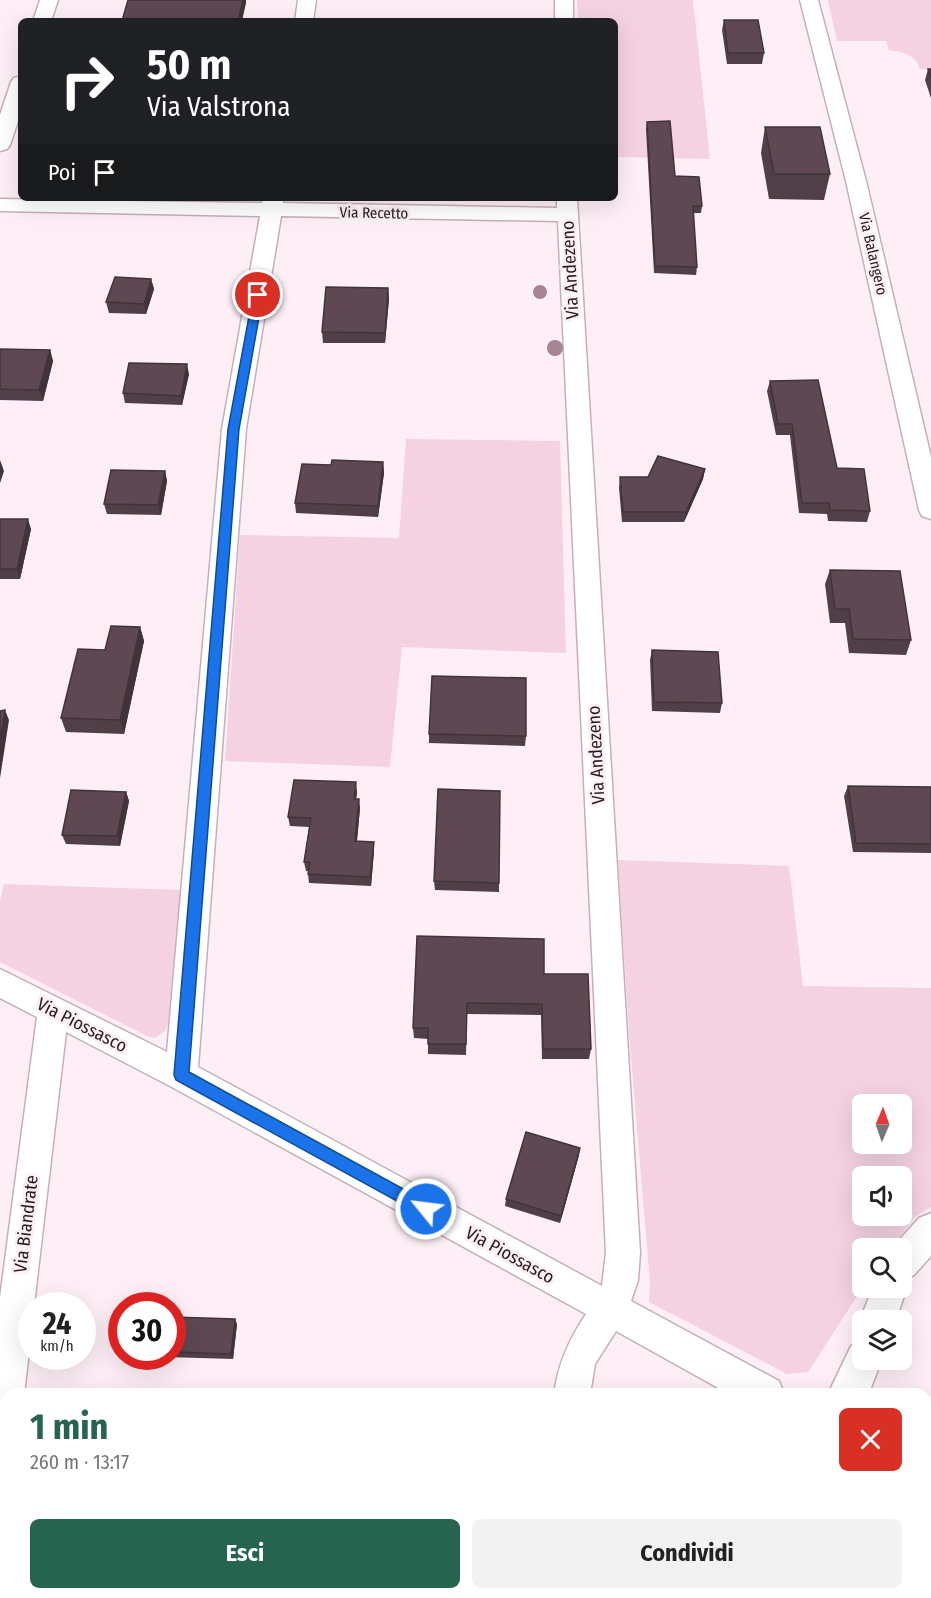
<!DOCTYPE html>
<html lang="it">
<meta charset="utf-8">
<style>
body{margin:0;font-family:"Fira Sans Condensed",sans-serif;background:#f2f2f2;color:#222;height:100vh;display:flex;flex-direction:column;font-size:22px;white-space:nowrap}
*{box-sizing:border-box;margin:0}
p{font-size:20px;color:#767676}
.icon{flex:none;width:33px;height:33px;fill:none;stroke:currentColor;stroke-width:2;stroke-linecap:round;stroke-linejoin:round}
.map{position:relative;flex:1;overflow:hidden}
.drawer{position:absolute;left:0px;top:1388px;width:932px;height:212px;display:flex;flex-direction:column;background:#fff;border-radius:18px 18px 0 0;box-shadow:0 6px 24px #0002}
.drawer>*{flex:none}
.banner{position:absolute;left:18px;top:18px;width:600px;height:183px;border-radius:9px;box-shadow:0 6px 24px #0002;background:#202124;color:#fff;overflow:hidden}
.needle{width:39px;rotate:2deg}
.controls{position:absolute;left:852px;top:1094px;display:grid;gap:12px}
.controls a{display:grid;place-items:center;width:60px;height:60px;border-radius:9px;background:#fff;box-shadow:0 6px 24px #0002;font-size:30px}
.speed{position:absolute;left:18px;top:1292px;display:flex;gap:12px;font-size:30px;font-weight:700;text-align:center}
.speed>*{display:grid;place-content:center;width:78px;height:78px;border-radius:50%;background:#fff;box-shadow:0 6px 24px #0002;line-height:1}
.speed small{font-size:15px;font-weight:400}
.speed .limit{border:9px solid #d22;background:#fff;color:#111}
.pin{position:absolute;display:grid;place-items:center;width:51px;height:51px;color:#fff;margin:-26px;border:3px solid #fff;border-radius:50%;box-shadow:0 2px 6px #0007}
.me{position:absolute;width:66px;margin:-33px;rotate:299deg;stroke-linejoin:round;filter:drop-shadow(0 0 4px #0008)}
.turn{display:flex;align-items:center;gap:21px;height:126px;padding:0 30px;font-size:27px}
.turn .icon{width:78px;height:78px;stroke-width:2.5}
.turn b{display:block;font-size:42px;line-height:51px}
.then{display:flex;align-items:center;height:57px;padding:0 30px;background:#0003;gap:12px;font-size:22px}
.round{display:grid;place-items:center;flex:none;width:63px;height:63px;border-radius:9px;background:#f2f2f2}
.summary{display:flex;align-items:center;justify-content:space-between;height:102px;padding:0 30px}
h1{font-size:36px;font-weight:700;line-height:45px;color:#27644f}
.action{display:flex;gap:12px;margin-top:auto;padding:12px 30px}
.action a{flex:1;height:69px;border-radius:9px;background:#27644f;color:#fff;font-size:24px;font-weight:700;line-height:69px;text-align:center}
.action a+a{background:#f2f2f2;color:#222}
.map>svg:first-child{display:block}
</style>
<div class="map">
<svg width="931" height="1598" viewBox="0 0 931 1598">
<rect width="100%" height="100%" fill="#feeff6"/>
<path fill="#f4d2e2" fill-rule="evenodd" d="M577,0H693L710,159L615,157V21H578Z
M828,0H931V69H920C916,55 902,52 889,50L886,41H837Z
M406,439L560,441L566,653L402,647L390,767L225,761L240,535L399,538Z
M618,860L789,866L803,986L931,988V1207L915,1217L891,1248H862L863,1287L808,1372L787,1374L649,1302L650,1282L629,1033ZM862,1104H902V1143H862ZM862,1176H902V1215H862Z
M4,884L181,890L168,1024L165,1031L155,1038L149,1037L0,962V902Z"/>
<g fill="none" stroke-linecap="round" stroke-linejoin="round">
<defs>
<path id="street" d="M40,0H58L51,21H33Z
M298,0H316L313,21H295Z
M555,0H573V21H555Z
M800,0H818L866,181L931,457V519L922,516L919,510L846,181Z
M21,76V112L10,145L7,149L0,151V115L11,82L14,78Z
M263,198H283V203L557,208V198H577L640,1253L638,1280L631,1301L779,1381L784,1394H729L616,1331L595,1364L590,1394H554C558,1364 569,1339 586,1314L170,1086L66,1032L34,1305H32V1326L24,1394H6V1455L0,1457V1298L37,1017L0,998V969L167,1052L222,429L260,216L0,211V199L262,203ZM281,216L558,221L606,1253L602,1286L198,1067L246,429Z
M931,1213V1256L914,1275L904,1279L907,1287L896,1320H862V1325L860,1320L873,1287H902V1248H892L919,1218Z
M862,1342V1359H882L869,1393L828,1394L851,1346Z
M552,1593H590V1598H552Z"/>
</defs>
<use href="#street" stroke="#c7afba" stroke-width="3"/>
<use href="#street" fill="#fff" fill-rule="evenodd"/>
</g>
<g fill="#a78396">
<circle cx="540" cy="292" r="7"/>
<circle cx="555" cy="348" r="8"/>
</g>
<path fill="#513f47" d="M724,20L764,53L762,64H727L722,30Z
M928,69H931V98L925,80Z
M647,122L675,176L702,206L701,213H693L697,267L696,275L654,273L646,129Z
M765,127L830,174L824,200L769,199L761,153Z
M437,198H480V201H437Z
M151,279L154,289L146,314L109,313L106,302Z
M388,288L389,299L385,343H323L322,332Z
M0,349L50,350L53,361L43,401L0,400Z
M189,374L182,405L125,403L123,393Z
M770,381L870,511L867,522L828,521L827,514L799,513L790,435H776L767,391Z
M383,462L384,473L378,517L296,513L295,503L331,465Z
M705,469L703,479L684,522H622L619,488L620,477H648Z
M165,471L167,481L161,515L107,514L104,504Z
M0,519L31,529L20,579H0Z
M830,570L911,640L906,655L849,653L845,623H830L825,584Z
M140,627L144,641L124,734L66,732L61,718L105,650Z
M652,650L722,703L720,713L652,711L650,660Z
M429,734L526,736L525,746L429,743Z
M848,786L931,787V853L853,852L844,796Z
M126,792L129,801L120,846L66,844L62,835Z
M357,792L356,799L360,808L357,841L374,851L371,886L309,883L308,874V871H306L304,862L309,827L290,826L288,817Z
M434,881L499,883V892L435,890Z
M417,936L544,974L591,1049L589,1059H542L541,1015L467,1014L466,1055L428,1054V1039L414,1038L413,1028Z
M579,1155L560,1223L505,1206L506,1199Z
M172,1317L237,1324L233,1359L166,1357L165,1356H172Z
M747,1593H838V1598H745V1595Z"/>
<path fill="#42333a" d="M243,0H246V3L242,21H238Z
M151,279L154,289L146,314L144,304Z
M388,288L389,299L385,343V333Z
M50,350L53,361L43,401L39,390Z
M187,364L189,374L182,405L181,396Z
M0,460L4,471L0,483Z
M383,462L384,473L378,517V506Z
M705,469L703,479L684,522L686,512Z
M165,471L167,481L161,515L158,505Z
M28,519L31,529L20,579L17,569Z
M140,627L144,641L124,734L120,720Z
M5,710L9,720L0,778V742Z
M356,782L357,792L355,808L354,799Z
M126,792L129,801L120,846L117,836Z
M359,799L360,808L356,850L355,841Z
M374,842V851L371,886L370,877Z
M580,1148L579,1155L560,1223L561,1216Z
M235,1319L237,1324L233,1359L231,1354Z"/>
<path fill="#5e4953" stroke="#42333a" stroke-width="1.5" d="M128,0H243L238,21H122Z
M724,20H758L764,53H728Z
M928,69H931V78Z
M670,121L675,176L699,177L702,206H693L697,267L655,266L647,122Z
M765,127H820L830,174H774Z
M115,277L151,279L144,304L106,302Z
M326,287L388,288L385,333L322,332Z
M0,349L50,350L39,390L0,389Z
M129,363L187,364L181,396L123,393Z
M818,380L837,468L864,469L870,511L830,510L829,503H802L792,424H778L770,381Z
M658,456L705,469L686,512H623L620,477H648Z
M332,460L383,462L378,506L295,503L302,464L331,465Z
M111,470L165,471L158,505L104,504Z
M0,519H28L17,569H0Z
M830,570L900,571L911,640L853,639L849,609H835Z
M111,626L140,627L120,720L61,718L78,649L105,650Z
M652,650L718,652L722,703L654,702Z
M432,676L526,678V736L429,734Z
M5,710L0,742V711Z
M294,780L356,782L354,799H359L355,841L374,842L370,877L308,874L310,862H304L311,818L288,817Z
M848,786L931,787V844L856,843Z
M438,789L500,791L499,883L434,881Z
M71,790L126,792L117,836L62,835Z
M417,936L544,939V974H588L591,1049H543L542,1004L467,1003L466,1044H428V1028H413Z
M526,1132L580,1148L561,1216L506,1199Z
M172,1317L235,1319L231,1354L172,1352Z
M750,1593H838V1598H750Z"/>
<path fill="#1a73e8" stroke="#114b97" stroke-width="1.5" d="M258,291L263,295L239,429L189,1072L431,1204L434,1209L431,1215L426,1217L176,1080L174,1075L228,429L253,295Z"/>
<g text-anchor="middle" stroke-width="6" stroke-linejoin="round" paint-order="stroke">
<g font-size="15" fill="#251c20" stroke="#feeff6">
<text transform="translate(374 213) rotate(1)" y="5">Via Recetto</text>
<text transform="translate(873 254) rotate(77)" y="5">Via Balangero</text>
</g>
<g font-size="18" fill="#251c20" stroke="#feeff6">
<text transform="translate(570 270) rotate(-93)" y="6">Via Andezeno</text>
<text transform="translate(596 755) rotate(-93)" y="6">Via Andezeno</text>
<text transform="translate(82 1025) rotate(27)" y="6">Via Piossasco</text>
<text transform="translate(26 1224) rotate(-83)" y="6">Via Biandrate</text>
<text transform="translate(510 1255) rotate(29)" y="6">Via Piossasco</text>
</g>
</g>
</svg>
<div class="controls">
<a><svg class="needle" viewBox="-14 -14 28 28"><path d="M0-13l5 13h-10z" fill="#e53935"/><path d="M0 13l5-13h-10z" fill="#767676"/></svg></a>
<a><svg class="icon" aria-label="sound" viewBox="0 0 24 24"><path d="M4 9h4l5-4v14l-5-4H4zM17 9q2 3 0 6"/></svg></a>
<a><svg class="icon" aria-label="search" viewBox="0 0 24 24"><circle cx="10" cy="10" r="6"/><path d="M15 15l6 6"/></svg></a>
<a><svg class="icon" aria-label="layers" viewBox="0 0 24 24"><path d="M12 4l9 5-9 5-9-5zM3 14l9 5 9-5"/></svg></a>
</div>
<div class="speed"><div>24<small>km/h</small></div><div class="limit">30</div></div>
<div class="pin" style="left:258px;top:295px;background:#d93025"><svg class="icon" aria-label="arrive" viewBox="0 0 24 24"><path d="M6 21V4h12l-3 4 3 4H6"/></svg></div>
<svg class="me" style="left:426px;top:1209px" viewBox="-20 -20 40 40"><circle r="17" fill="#1a73e8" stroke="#fff" stroke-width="3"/><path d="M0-11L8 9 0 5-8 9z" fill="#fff"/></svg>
<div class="banner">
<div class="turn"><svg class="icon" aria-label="right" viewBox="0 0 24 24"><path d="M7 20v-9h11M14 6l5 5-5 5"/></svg><div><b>50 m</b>Via Valstrona</div></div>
<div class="then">Poi<svg class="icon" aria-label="arrive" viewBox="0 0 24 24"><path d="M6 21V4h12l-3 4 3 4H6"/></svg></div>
</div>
<section class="drawer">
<div class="summary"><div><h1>1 min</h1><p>260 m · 13:17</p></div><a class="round" style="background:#d93025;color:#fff"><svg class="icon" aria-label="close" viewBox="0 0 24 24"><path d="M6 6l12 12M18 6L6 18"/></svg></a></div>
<div class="action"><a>Esci</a><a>Condividi</a></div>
</section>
</div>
